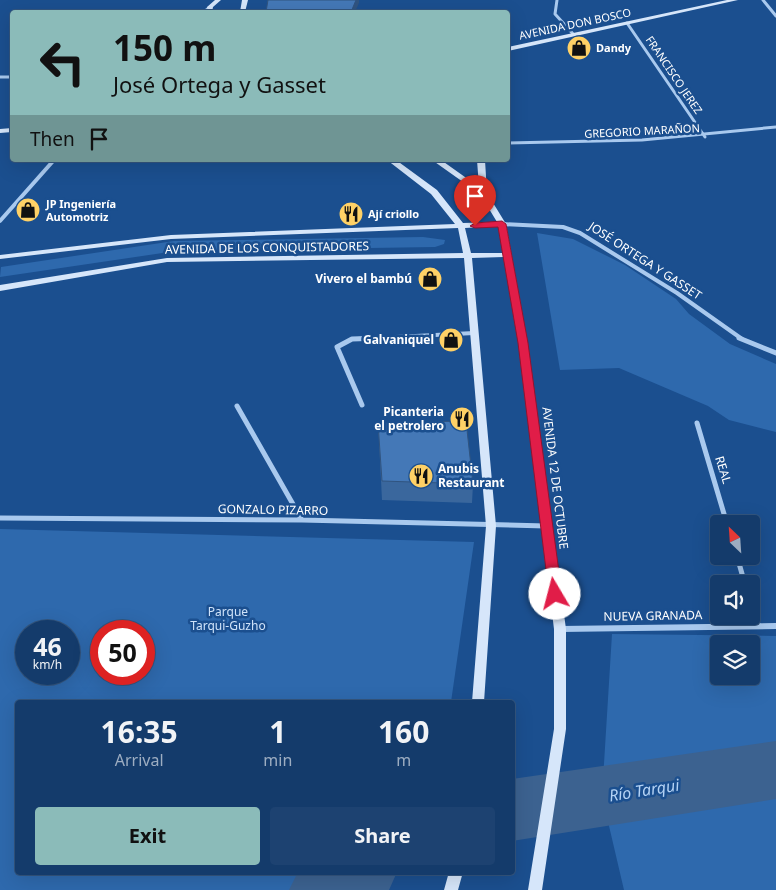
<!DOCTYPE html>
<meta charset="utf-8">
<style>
body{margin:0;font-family:"Noto Sans",sans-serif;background:#1d4271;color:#f1f3f6;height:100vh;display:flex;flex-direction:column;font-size:19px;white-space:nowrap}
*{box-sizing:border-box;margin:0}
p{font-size:16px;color:#9dadc1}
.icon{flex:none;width:28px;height:28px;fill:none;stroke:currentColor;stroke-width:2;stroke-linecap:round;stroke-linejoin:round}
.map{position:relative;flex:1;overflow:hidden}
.details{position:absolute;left:15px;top:700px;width:500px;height:175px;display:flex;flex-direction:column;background:#143b6b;border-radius:5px;box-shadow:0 5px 20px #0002,0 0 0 1px #33557e}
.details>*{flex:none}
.hud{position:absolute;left:10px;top:10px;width:500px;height:152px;border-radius:5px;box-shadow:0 5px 20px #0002,0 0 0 1px #33557e;background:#8bbbb9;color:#111;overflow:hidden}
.needle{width:32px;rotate:335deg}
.buttons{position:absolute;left:710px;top:515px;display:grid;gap:10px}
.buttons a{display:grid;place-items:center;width:50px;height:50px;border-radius:5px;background:#143b6b;box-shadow:0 5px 20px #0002,0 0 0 1px #33557e;font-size:25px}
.speed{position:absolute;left:15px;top:620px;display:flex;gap:10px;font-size:25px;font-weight:700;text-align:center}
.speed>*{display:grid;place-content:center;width:65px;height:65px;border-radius:50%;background:#143b6b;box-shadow:0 5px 20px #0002,0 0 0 1px #33557e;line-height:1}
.speed small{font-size:12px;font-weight:400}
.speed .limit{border:8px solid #d22;background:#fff;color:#111}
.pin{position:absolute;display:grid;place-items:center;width:42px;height:42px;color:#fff;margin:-51px -21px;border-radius:50% 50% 50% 0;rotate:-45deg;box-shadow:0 0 5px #0007}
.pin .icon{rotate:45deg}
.me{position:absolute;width:55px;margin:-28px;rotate:352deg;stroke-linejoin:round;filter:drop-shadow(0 0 4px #0008)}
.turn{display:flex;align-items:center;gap:18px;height:105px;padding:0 20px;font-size:22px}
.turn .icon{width:65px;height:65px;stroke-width:2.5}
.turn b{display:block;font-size:35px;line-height:42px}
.then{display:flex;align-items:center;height:48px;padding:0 20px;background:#0003;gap:10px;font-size:19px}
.eta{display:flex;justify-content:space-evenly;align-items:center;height:85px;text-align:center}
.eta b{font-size:30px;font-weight:700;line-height:35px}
.action{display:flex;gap:10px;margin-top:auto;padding:10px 20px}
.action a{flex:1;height:58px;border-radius:5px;background:#8bbbb9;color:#111;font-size:20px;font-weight:700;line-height:58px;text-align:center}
.action a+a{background:#1d4271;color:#f1f3f6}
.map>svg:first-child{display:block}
</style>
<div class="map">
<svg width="776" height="890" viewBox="0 0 776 890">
<rect width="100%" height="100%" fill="#1b4f8f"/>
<path fill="#2e69ad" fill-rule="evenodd" d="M537,233L573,239L625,265L676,299L689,314L730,344L776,364V432L729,420L708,406L619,368L560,370Z
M423,237L445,240L444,244L435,247L176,251L0,277L1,267L174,241Z
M0,529L474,542L451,702H18V872L394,873L388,890H0ZM26,631H69V674H26ZM101,631H144V674H101Z
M612,634L776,636V890H624L602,796ZM719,644H751V676H719Z"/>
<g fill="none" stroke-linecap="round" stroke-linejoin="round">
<path fill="#3c6290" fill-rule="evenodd" d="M776,741V799L512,841V779Z
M298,872H397L389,890H289Z"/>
<path stroke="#a9c9ee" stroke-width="3" d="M557,0L555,14L574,35
M763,0L776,16
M204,12L210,7
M627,23L705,137
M0,77H12
M508,143L642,140L776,127"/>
<path stroke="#a9c9ee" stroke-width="4" d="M0,221L54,160
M502,224L563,227L580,233L677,293L742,339
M357,339L474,333"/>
<path stroke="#a9c9ee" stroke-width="5" d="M739,338L776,353
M362,405L337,347L352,339L382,338
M237,406L302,520
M697,423L727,524
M0,518L302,520L546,526
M737,556L744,581"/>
<path stroke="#a9c9ee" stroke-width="6" d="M744,580L745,584
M751,605L758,626
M561,629L776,626"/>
<path fill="#d6e6fa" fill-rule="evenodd" d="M215,0H221L213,7L212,12H208L207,7Z
M242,0H248L245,12H240Z
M727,0H738L508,51V47Z
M12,128V132L0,133V129Z
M387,160H396L437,190L463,223L497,222L480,194L432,160H441L479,187L477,160H485L487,193L506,224L527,343L566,629V729L542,890H528L554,729V629L519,343L504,257L472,258L496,526L484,702H472L486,526L464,258L167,262L0,291V285L167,258L463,253L458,228L171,239L0,259V255L171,235L455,224L431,194ZM499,226L503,253H471L465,228Z
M449,872H463L458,890H444Z"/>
</g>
<path fill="#3a679d" d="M378,423L473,484L472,503L382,500L379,441Z"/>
<path fill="#305480" d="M356,0H359V3L355,12H351Z"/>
<path fill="#4478b7" stroke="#305480" d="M268,0H356L351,12H266Z
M466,421L473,484L382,481L378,423Z"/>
<path fill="#e11d48" stroke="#92132f" d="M502,221L506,224L528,343L562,594L555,599L549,594L518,343L498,227L475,228L470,226L475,223Z"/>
<defs>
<symbol id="shop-disc" viewBox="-11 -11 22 22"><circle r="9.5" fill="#ffd166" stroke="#1b4f8f"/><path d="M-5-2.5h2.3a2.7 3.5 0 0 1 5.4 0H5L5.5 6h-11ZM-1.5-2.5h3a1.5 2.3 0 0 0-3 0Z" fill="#111"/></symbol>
<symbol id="restaurant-disc" viewBox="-11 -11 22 22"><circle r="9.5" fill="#ffd166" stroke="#1b4f8f"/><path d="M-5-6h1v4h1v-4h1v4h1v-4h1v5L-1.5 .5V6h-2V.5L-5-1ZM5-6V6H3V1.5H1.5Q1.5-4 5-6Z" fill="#111"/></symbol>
</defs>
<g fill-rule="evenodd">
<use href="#shop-disc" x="565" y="34" width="28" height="28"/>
<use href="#shop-disc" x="14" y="196" width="28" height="28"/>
<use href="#restaurant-disc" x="337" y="200" width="28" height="28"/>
<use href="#shop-disc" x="416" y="265" width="28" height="28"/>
<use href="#shop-disc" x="437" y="326" width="28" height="28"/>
<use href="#restaurant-disc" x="448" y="405" width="28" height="28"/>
<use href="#restaurant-disc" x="407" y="462" width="28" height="28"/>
</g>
<g text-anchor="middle" stroke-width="5" stroke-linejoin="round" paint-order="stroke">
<g font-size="11" fill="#fff" stroke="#1b4f8f">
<text transform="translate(575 24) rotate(-12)" y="4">AVENIDA DON BOSCO</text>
<text transform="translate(674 75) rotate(56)" y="4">FRANCISCO JEREZ</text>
<text transform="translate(642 131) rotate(-3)" y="4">GREGORIO MARAÑON</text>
</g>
<g font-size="11" font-weight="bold" fill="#fff" stroke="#1b4f8f" text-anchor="start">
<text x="596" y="52">Dandy</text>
<text x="46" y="208">JP Ingeniería<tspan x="46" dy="13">Automotriz</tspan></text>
<text x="368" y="218">Ají criollo</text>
</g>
<g font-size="12" fill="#fff" stroke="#1b4f8f">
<text transform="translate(267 248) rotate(-1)" y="4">AVENIDA DE LOS CONQUISTADORES</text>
<text transform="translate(645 261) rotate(33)" y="4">JOSÉ ORTEGA Y GASSET</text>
<text transform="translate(723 470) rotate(73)" y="4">REAL</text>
<text transform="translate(555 478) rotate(83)" y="4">AVENIDA 12 DE OCTUBRE</text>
<text transform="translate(273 510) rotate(1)" y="4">GONZALO PIZARRO</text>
<text transform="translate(653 616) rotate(-1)" y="4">NUEVA GRANADA</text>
</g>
<g font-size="12" font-weight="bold" fill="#fff" stroke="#1b4f8f" text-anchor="end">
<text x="412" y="283">Vivero el bambú</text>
<text x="434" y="344">Galvaniquel</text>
<text x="444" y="416">Picanteria<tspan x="444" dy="14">el petrolero</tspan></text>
<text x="438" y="473" text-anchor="start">Anubis<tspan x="438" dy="14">Restaurant</tspan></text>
</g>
<g font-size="12" fill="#cfe3fa" stroke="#1b4f8f">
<text x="228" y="616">Parque<tspan x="228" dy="14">Tarqui-Guzho</tspan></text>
</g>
<g font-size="16" font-style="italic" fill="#b5d3f5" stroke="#1b4f8f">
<text transform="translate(644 790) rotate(-9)" y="6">Río Tarqui</text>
</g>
</g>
</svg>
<div class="buttons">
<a><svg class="needle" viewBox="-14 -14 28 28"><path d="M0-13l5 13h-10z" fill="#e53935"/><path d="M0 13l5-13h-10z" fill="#9dadc1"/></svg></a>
<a><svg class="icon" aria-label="sound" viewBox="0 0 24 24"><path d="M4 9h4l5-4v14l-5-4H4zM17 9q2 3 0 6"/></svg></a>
<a><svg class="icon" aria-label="layers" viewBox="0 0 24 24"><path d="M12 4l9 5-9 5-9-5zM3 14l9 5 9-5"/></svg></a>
</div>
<div class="speed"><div>46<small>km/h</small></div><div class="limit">50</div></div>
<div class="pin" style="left:475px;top:226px;background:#d93025"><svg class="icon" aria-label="arrive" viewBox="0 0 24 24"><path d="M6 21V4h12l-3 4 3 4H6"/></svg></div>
<svg class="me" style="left:555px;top:594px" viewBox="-20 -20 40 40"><circle r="19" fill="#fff"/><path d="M0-13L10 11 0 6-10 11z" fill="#e11d48"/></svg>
<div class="hud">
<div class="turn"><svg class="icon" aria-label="left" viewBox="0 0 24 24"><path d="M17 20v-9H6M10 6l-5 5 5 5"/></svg><div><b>150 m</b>José Ortega y Gasset</div></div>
<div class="then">Then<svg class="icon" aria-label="arrive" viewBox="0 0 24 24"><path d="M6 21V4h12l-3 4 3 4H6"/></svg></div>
</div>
<section class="details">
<div class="eta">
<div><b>16:35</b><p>Arrival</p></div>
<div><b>1</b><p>min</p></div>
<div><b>160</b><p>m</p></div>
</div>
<div class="action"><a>Exit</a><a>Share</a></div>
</section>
</div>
